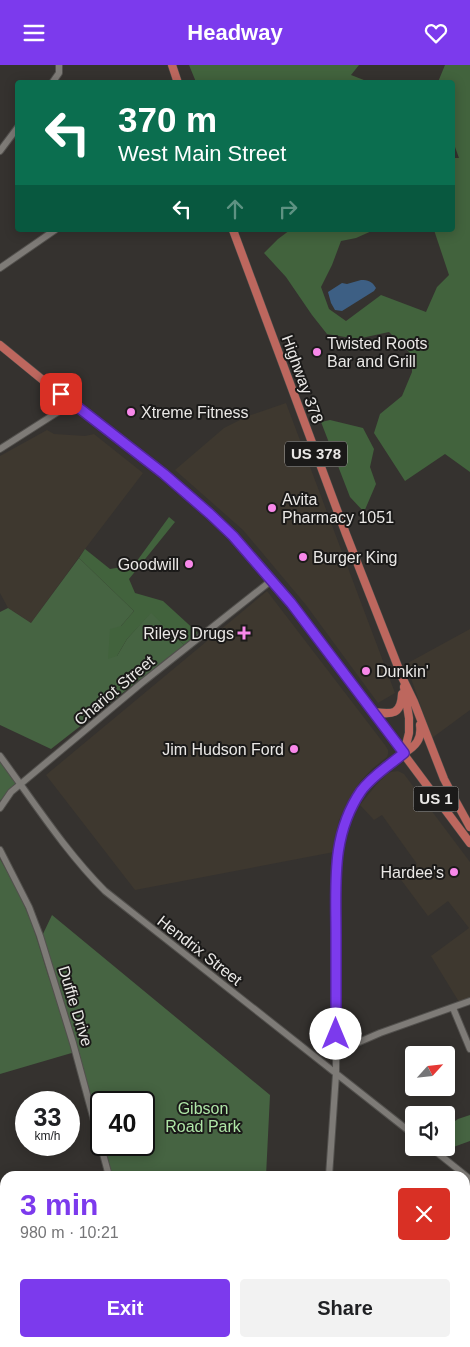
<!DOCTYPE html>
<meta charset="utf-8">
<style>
body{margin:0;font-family:Helvetica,sans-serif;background:#f2f2f2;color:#202124;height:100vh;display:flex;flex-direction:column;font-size:19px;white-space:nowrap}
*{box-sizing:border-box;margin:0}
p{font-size:16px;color:#757577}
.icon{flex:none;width:28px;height:28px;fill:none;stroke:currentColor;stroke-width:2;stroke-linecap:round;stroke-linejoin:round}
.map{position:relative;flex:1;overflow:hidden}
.side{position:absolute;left:0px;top:1106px;width:470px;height:176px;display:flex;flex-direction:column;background:#fff;border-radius:15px 15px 0 0;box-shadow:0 2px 12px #0003}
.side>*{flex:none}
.top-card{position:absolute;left:15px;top:15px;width:440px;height:152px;border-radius:5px;box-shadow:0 2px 12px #0003;background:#0b6e4f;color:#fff;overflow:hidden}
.needle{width:32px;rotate:63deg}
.controls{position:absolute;left:405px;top:981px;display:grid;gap:10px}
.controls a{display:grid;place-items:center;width:50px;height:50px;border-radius:5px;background:#fff;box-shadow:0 2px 12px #0003;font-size:25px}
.speed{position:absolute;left:15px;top:1026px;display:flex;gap:10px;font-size:25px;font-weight:700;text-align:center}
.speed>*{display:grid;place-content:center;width:65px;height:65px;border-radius:50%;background:#fff;box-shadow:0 2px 12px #0003;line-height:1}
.speed small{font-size:12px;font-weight:400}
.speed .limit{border:2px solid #111;border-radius:8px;background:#fff;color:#111}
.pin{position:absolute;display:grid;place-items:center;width:42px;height:42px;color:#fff;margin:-21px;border-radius:10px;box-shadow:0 2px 8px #0006}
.me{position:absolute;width:55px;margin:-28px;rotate:0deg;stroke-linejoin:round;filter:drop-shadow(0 0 4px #0008)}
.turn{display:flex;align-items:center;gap:18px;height:105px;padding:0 20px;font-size:22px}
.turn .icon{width:65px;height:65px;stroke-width:2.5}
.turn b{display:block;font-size:35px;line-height:42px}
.lanes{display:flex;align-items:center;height:48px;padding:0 20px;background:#0003;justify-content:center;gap:25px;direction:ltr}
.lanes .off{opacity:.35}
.round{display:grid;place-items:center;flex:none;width:52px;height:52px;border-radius:5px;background:#f2f2f2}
.headline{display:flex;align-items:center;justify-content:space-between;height:85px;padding:0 20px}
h1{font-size:30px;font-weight:600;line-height:38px;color:#7c3aed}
.primary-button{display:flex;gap:10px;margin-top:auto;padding:10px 20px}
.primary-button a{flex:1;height:58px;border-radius:5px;background:#7c3aed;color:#fff;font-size:20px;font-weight:600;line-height:58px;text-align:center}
.primary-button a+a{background:#f2f2f2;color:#202124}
header{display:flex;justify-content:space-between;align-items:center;height:65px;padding:0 20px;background:#7c3aed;color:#fff;font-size:22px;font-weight:600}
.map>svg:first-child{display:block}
</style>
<header><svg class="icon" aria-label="menu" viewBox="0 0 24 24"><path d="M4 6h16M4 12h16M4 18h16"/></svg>Headway<svg class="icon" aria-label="heart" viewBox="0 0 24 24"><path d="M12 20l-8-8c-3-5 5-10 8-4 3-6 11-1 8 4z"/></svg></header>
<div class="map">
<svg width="470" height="1282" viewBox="0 0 470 1282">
<rect width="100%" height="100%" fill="#35322f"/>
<path fill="#3e382f" d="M286,338L395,628L378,638L306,540L243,465L175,405L224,363L248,351Z
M47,365L54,369L85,371L94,369L143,408L85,484L31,558L8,543L0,528V391Z
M267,526L385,680L388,685V689L387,692L372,704L360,717L350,734L339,755L334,787L135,825L46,710Z
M470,564V645L432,673L406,599Z
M398,706L404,709L470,797V933L459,937L431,891L469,863L448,836L428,851L399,812L417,799L382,750L374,755L360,740L376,720L388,708L391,707Z"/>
<path fill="#466442" d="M79,493L134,546L121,561L117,591L127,574L151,547L184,580L51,684L0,660V547L8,543L31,558Z
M0,696L16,718L0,736Z
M0,794L17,824L32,858L48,910L75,987L0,1009Z
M52,850L270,1030L266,1111H112L104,1080H144V1038H101V1071L42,871Z
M470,1050V1076L437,1088L430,1083L446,1082V1062L458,1054Z"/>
<path fill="#42633d" d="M189,0H359L351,10L369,17H196Z
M445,0H470V407L445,389L405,416L374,368L380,349L402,331L412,307V290L389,267L357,274L327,269L312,250L286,212L264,188L278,174L290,165H374L356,173L341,176L332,200L321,222L329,244L346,256L381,230L426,247L437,222L449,210L434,165H452L453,93H459L455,82H453L452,18L438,17Z
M330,355L363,363L374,384L370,402L376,419L364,447L350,432L321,357Z
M169,452L175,457L129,514L135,528L163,536L198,568L184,580L151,548L127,574L117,591L108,594L110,564L121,561L134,546L79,493L85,484L110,504L134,500Z"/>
<path fill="#3d5f84" d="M361,215C368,215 372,216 376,223L374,226L342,246L335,245L331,238L328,227L342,218L347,219Z
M5,1230V1278H23L22,1282H0V1232Z"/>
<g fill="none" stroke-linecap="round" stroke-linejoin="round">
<defs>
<path id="minor" d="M52,18L59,8V0
M0,86L18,62
M0,203L55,165
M0,384L72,338
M0,691C34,737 65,786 105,826L414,1070
M0,743L11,727L143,617L272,515
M0,785L29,842L40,871L73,978L109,1111
M453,943L470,984
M336,987L380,968L470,936
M430,1082L470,1114
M329,1111L336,1009L337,802L342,766L346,753L359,729L365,721L380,707L404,688
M465,1138L470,1136
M465,1240L470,1238
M318,1282V1278"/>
<path id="major" d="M172,0L178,18
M233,165L346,469L402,612L414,637L444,714L454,733L470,762
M0,280C32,306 64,333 97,358C135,388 174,416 210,449C239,476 266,507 291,538L470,778
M404,622L409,653V668L404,688
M373,647C391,649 401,651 402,629
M404,688C416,681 422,674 420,660"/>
</defs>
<use href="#minor" stroke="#52504d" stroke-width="8"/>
<use href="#major" stroke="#52504d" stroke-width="9"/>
<use href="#minor" stroke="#7e7b77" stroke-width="6"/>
<use href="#major" stroke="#bd675e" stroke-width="8"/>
</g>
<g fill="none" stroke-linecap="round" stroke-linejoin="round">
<defs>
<path id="route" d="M61,329L164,409L210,449L233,471L291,538L404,688C390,700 372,711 361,726C331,770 336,818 336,869C336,903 336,936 336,969"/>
</defs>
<use href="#route" stroke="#51269a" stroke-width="12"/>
<use href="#route" stroke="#7c3aed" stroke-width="9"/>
</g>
<g fill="#f888ea" stroke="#1b1a19" stroke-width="2">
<circle cx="317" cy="287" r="5"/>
<circle cx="131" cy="347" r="5"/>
<circle cx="272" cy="443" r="5"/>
<circle cx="303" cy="492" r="5"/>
<circle cx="189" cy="499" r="5"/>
<path d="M241.5 560.5h5v5h5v5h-5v5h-5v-5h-5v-5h5z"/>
<circle cx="366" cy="606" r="5"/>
<circle cx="294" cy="684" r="5"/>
<circle cx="454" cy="807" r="5"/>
</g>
<g text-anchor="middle" stroke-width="4" stroke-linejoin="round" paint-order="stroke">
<g fill="#1b1a19" stroke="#acaaa8" stroke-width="1">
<rect x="285" y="376.5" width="62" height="25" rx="4"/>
<rect x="413.5" y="721.5" width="45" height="25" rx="4"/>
</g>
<g font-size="15" font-weight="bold" fill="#eae8e6">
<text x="316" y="394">US 378</text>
<text x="436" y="739">US 1</text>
</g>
<g font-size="16" fill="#eae8e6" stroke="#1b1a19" text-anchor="start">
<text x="327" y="284">Twisted Roots<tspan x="327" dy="18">Bar and Grill</tspan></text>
<text x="141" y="353">Xtreme Fitness</text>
<text x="282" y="440">Avita<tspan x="282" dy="18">Pharmacy 1051</tspan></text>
<text x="313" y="498">Burger King</text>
<text x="179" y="505" text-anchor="end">Goodwill</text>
<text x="234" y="574" text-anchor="end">Rileys Drugs</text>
<text x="376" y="612">Dunkin'</text>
<text x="284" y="690" text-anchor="end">Jim Hudson Ford</text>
<text x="444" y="813" text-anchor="end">Hardee's</text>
</g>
<g font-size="16" fill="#eae8e6" stroke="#1b1a19">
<text transform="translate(303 314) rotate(70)" y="6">Highway 378</text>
<text transform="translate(114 625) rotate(-40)" y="6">Chariot Street</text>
<text transform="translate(200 885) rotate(38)" y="6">Hendrix Street</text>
<text transform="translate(76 941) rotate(73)" y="6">Duffie Drive</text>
</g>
<g font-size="16" fill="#afe6a7" stroke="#1b1a19">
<text x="203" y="1049">Gibson<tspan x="203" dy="18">Road Park</tspan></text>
</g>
</g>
</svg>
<div class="controls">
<a><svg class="needle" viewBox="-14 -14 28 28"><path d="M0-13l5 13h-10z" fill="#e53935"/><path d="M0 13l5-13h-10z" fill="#757577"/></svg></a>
<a><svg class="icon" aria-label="sound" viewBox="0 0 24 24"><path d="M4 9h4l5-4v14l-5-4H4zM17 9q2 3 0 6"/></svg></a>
</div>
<div class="speed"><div>33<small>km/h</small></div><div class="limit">40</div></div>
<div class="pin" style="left:61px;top:329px;background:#d93025"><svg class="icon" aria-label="arrive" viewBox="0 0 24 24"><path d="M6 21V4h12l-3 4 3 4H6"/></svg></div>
<svg class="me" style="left:336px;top:969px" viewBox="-20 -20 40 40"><circle r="19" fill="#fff"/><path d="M0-13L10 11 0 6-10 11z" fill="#7c3aed"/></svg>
<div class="top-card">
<div class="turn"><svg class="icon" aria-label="left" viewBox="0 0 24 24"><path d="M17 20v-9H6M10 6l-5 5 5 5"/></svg><div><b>370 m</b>West Main Street</div></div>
<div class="lanes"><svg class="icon" aria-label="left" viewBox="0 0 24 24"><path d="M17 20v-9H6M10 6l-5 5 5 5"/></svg><svg class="icon off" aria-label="ahead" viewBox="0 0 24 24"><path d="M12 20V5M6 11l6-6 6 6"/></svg><svg class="icon off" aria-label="right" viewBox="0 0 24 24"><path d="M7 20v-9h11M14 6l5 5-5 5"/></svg></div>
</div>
<section class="side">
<div class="headline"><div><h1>3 min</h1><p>980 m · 10:21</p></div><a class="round" style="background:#d93025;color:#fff"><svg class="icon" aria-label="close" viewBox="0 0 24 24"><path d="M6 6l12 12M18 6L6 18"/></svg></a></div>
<div class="primary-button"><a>Exit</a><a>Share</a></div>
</section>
</div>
